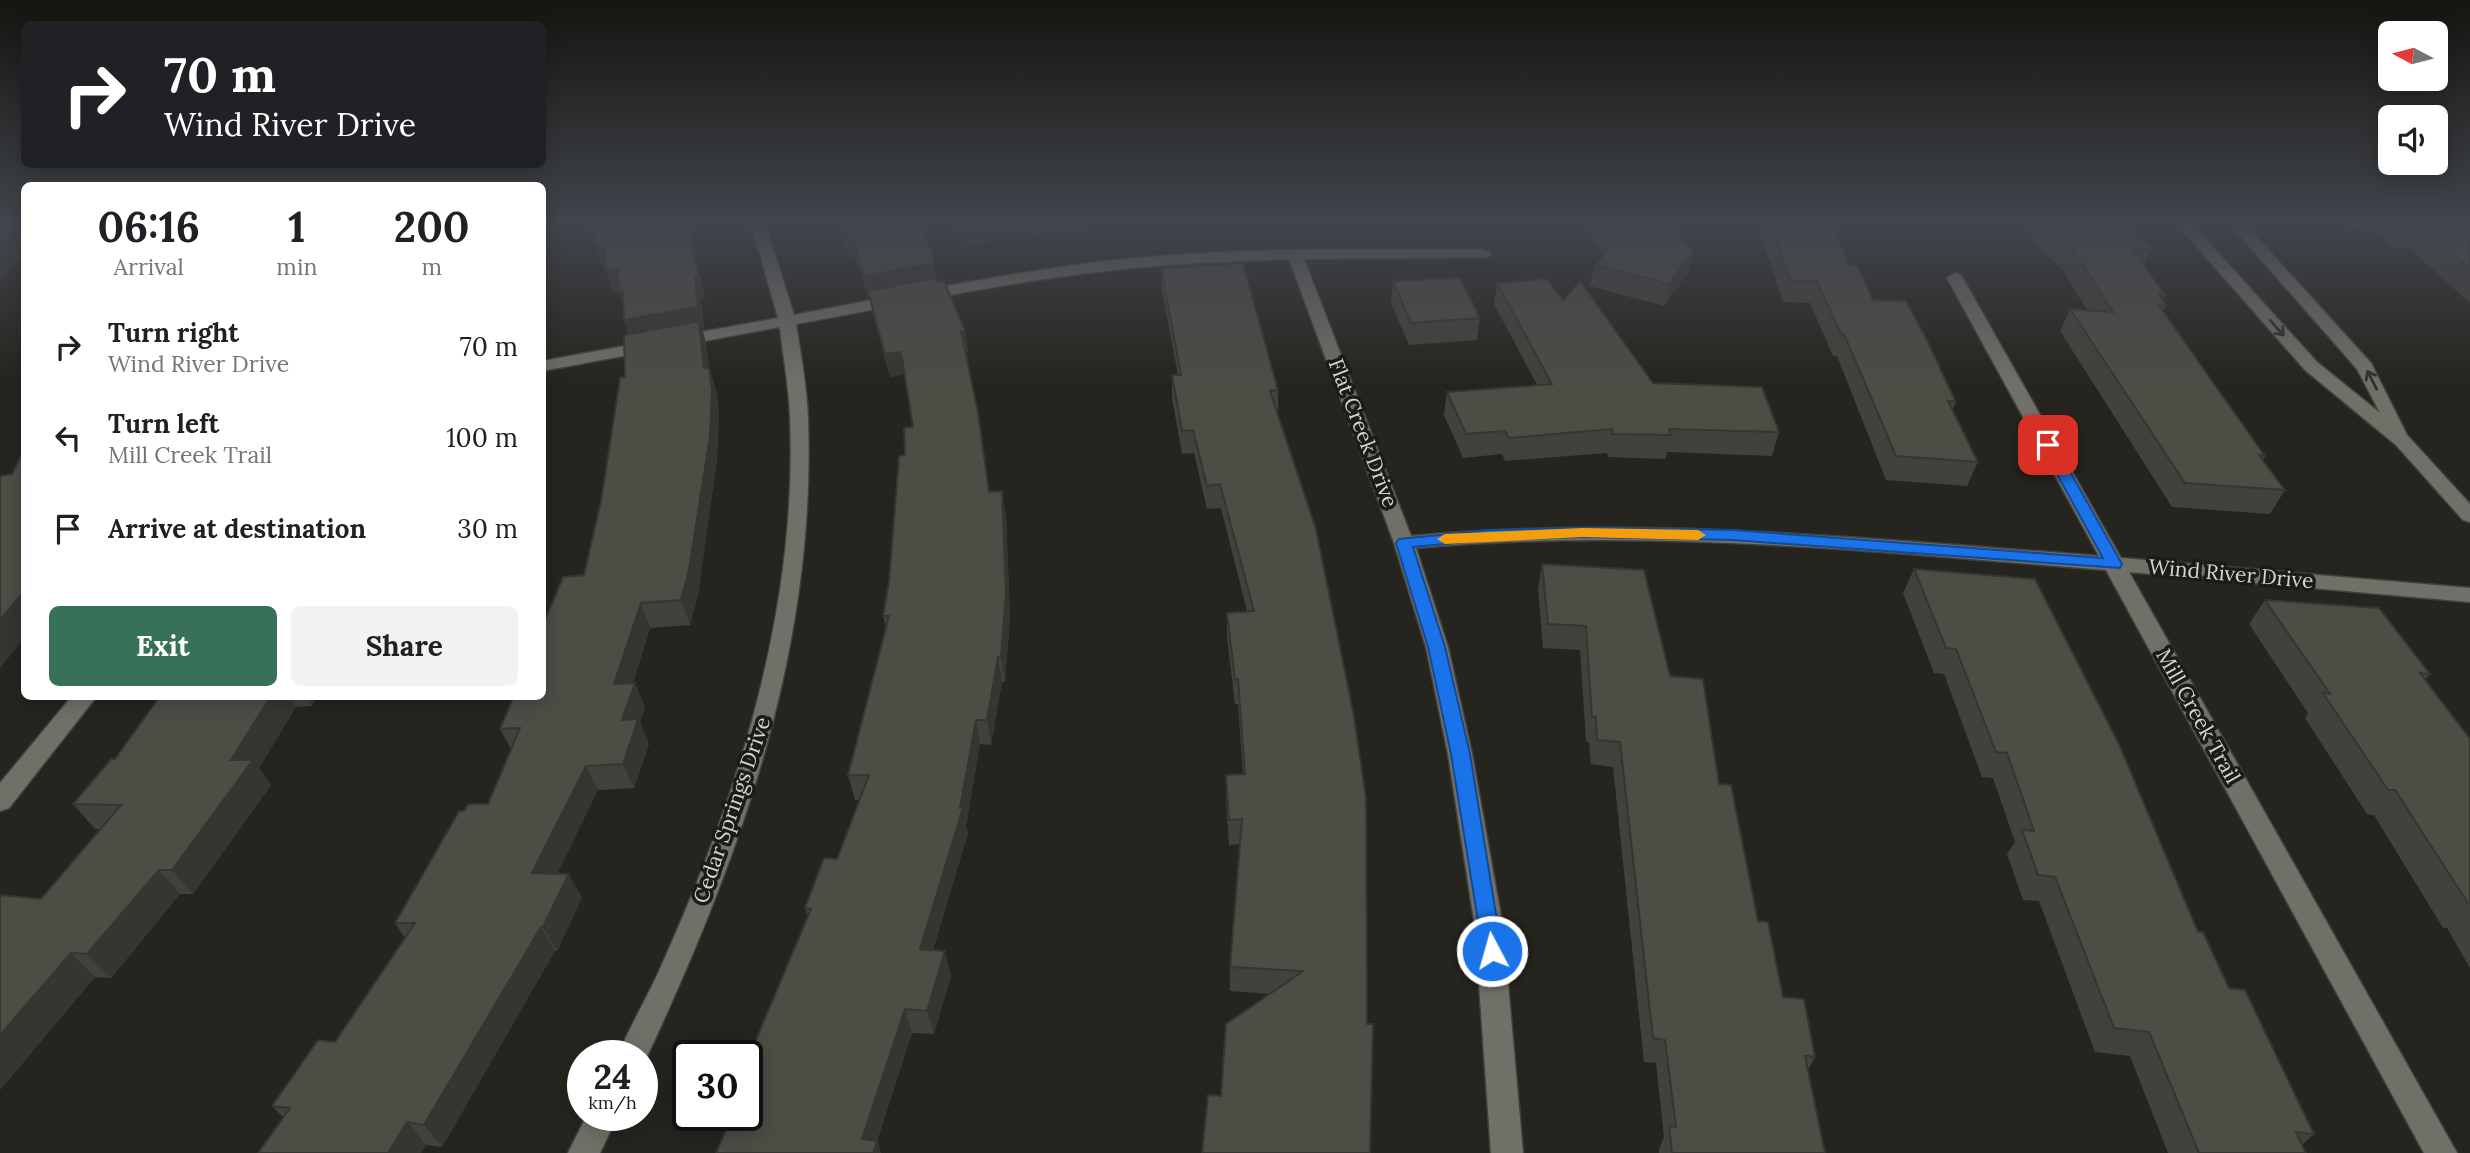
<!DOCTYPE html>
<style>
body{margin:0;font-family:Lora,serif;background:#f2f2f2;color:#202124;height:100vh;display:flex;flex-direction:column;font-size:26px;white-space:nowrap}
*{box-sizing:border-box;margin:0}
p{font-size:23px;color:#757577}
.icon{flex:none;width:38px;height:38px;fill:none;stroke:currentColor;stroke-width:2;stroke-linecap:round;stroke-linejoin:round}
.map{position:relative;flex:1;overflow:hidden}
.sheet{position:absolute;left:21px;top:182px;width:525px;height:518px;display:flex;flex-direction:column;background:#fff;border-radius:10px;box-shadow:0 4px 18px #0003}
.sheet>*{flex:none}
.top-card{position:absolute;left:21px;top:21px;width:525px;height:147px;border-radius:10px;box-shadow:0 4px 18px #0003;background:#202124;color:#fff;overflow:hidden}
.needle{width:46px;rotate:277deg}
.controls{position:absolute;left:2378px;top:21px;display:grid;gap:14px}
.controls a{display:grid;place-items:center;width:70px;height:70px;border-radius:10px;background:#fff;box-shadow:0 4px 18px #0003;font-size:35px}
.speed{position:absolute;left:567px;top:1040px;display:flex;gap:14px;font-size:35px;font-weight:700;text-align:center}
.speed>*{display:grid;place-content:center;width:91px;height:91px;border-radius:50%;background:#fff;box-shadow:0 4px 18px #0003;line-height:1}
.speed small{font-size:18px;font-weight:400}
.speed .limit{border:4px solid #111;border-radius:10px;background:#fff;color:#111}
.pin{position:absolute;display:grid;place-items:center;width:60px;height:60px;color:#fff;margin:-30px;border-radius:14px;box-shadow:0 4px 10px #0006}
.me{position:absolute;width:77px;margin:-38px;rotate:354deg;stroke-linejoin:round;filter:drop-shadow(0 0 5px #0008)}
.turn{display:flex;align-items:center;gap:24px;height:147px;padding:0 28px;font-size:32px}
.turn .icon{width:91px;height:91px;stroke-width:2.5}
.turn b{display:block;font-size:49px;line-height:60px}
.eta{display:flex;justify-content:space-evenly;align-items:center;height:119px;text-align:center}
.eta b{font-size:42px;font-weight:700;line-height:49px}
.primary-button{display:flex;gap:14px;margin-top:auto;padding:14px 28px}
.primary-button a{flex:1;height:80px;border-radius:10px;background:#377157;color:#fff;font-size:28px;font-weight:700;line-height:80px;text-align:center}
.primary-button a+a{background:#f2f2f2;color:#202124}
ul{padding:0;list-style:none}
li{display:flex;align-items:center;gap:21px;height:91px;padding:0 28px}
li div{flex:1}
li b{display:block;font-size:26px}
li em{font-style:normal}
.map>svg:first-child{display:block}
</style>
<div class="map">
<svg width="2470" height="1153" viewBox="0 0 2470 1153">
<rect width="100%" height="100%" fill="#26241e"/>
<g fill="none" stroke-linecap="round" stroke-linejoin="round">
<defs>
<path id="street" d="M751,223H765L794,315C894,296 995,275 1097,262C1225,247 1354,249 1483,249L1491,254L1488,257L1304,259L1411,536C1641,515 1870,539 2099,556L1947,278L1955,273L1961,275L2121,558L2470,588V602L2129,572L2457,1153H2424L2106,570C1877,552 1646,527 1416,548L1448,647L1472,754L1503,927L1523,1153H1491L1475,927L1448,754L1426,647L1394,543L1289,259C1225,262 1161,264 1097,272C996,284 896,306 796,324C801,355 807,388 808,419C816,650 740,859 643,1065L642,1055H618C630,1026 647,998 660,969C672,942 684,914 695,887C755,740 797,576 790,417C789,387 783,357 780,327L542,371V361L778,318Z
M72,696H97L9,808L0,811V783Z
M587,1115H618L600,1153H568Z"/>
<path id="secondary" d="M2176,223H2191L2317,362L2380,413L2357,369L2229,223H2244L2371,363L2407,435L2470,504V522L2463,520L2396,445L2305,370Z"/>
</defs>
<use href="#street" stroke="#42413c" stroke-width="3"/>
<use href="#secondary" stroke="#42413c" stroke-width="3"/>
<use href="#street" fill="#717068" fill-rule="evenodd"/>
<use href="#secondary" fill="#717068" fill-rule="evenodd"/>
</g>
<path fill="#42413b" d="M591,223H689L705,298L701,299L704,329H702L706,343L709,368L716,390L719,413L717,459L698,595L690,625L650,628L633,683H635L645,707L640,722L649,744L634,788L598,790L557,873L582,898L557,951H555L442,1147L426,1145L421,1153H258L283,1117L272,1106L335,1042L405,938L395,923L464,811L488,804L511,749L500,729L584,575L601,501L625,377L628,334L624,320V304L619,291L613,292L606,268H603Z
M837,223H920L937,281L965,331L968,353L966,354L989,492L1006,515L1010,617L1005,682H1002L991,745L980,744L966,826L968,833L933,950L951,976L934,1034L912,1033L877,1141L881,1153H716L747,1115V1061L808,916L805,908L837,859L859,800H855L848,775L886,629L883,616L889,582L905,455L913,427L904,374L890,377L869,298H868L859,265L857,266L854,256L849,257Z
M1581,223H1670L1693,252L1688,273L1664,306L1590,286L1595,265L1604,254Z
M1761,223H1831L1849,265L1873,300L1956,402L1952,410L1978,462L1967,486L1886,480L1837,356H1833L1810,303L1783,302L1759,229Z
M2028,223H2120L2152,249L2144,264L2165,295L2163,300L2166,305L2163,311L2265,456L2263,461L2285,490L2270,514L2172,507L2060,331L2070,309L2087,310L2063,270L2023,234Z
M2342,223H2470V303L2409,248L2393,247L2380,236L2345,225Z
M1161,268L1278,390V413L1367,1024L1221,1096L1271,994L1230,991V967L1240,844L1229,845L1226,800V775L1243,774L1238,704H1235L1227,637V613L1247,611L1221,508L1207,509L1194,453L1182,454L1172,398V375H1178L1162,290Z
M1393,281L1480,318L1477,340L1409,345L1391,303Z
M1497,283L1563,301L1653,383L1779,432L1772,456L1667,452L1665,459L1608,457L1607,453L1505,461L1502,454L1463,458L1444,415L1447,392L1537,385L1494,304Z
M1542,564L1670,676L1719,784L1758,921L1783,997L1815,1057L1808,1070L1825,1153H1659V1149L1664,1137L1656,1063L1644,1062L1613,767L1591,764L1589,742H1586L1580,650L1543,648L1538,589Z
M1914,569L2198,932L2229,988L2314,1134L2302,1145L2306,1153H2168L2130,1056L2095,1052L2039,901L2023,900L2007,854L2015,842L1993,778L1982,777L1944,674L1934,673L1903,593Z
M2265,600L2430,674L2425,680L2470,739V968L2447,928H2443L2374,815L2367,814L2305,718L2308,713L2249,624Z
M160,696H318L312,706L296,707L259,768L271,785L193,894H180L111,978L95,977L0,1090L41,899L100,829H95L73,804L115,759Z"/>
<path fill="#363530" d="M21,223H24V255L0,282V245Z
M687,223L689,224L705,298L701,299L704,329H702L706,343L711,391L631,342L624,320Z
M980,223H1088V229L958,247L955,226Z
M849,235L854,256L849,257L845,236Z
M853,244H855L859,265L857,266Z
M604,245L611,267L603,268L596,247Z
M1693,252L1688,273L1664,306L1669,284Z
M933,254L937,285L868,291L869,298H868L864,276Z
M618,269L624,290L626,312L619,291L613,292L606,271Z
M961,331H965L968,353L965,354Z
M901,352L905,374L890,377L885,354Z
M709,367L716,390L719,413L717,459L698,595L690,625L681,600Z
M1002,491L1006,515L1010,617L1005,682L1001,657Z
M24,592V639L0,668V620Z
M641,603L650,628L625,708L614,684Z
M998,657L1002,682L991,745L987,720Z
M635,683L645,707L640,722L649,744L634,788L623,764L622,720Z
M271,696H290L296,707L259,768L271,785L193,894L172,870L231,760Z
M306,696H318L312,706Z
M976,720L980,744L966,826L968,833L926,973L920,949L960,808Z
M586,766L598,790L546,897L532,873Z
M159,870L180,894L111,978L87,954Z
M569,874L582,898L557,951L543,927Z
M541,927L555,951L442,1147L424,1125Z
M945,951L951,976L934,1034L927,1011Z
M71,953L95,977L0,1090V1035Z
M905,1009L912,1033L875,1146L877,1141L881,1153H867L862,1139Z
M407,1122L426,1145L421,1153H388Z"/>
<path fill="#4d4c45" stroke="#363530" stroke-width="2" d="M0,223H21L0,245Z
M591,223H687L699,277H695L698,307L624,320L623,290H619L618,269L606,271L604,245L596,247Z
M840,223H920L933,254L934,263L864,276L855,244H853L849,235L845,236Z
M955,223H980L955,226Z
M1600,223H1670L1693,252L1669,284L1595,265L1614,242Z
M1770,223H1831L1849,265H1857L1873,300L1906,301L1926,338L1956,402L1948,401L1978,462L1896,456L1844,334H1841L1817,282L1790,280Z
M2042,223H2120L2152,249H2133L2165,295L2159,294L2166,305L2158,304L2265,456L2259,455L2285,490L2185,483L2070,309L2113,312L2072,249Z
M2402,223H2470V269L2422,227L2406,226Z
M1243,263L1278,390L1270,391L1316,529L1354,716L1366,798L1367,1024H1373L1370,1153H1202L1208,1095L1221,1096L1226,1024L1303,971L1230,967L1242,819L1229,820L1226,775L1245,774L1238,679L1235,680L1227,613L1254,611L1220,484L1207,486L1193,430L1182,431L1172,375H1181L1161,268Z
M935,278L936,281H944L965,331H961L978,412L989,492L1002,491L1006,593L1001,657H998L987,720H976L960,808H963L920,949L945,951L927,1011L905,1009L862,1139L877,1141L873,1153H716L733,1115H747V1082L751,1074H747V1061L811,909L805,908L824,858L837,859L869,775H848L889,616H883L889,582L899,456L905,455L904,428L913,427L901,352L885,354L868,291Z
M1460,278L1480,318L1411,323L1393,281Z
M1547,279L1563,301L1580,281L1653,383L1762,387L1779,432L1669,429L1671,435L1613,434L1612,429L1509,438L1505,431L1466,434L1447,392L1552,384L1497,283Z
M699,321L704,368L709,367L712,390L710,436L689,570L681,600L641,603L614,684L635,683L622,720L638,719L623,764L586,766L532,873L569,874L543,927H541L424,1125L407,1122L388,1153H258L290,1108L272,1106L318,1040L335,1042L415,923H395L459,811H464L468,804H488L520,728L500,729L514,696H542V627L563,577L584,575L601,501L620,378L625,377L624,335Z
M24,450V592L0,620V476L12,474Z
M1542,564L1644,570L1670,676L1703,679L1719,784L1731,785L1758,921L1768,922L1783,997L1804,999L1815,1057L1805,1056L1825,1153H1672L1669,1126L1676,1127L1665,1040L1653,1038L1620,742L1597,740L1596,717H1592L1586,626L1548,624Z
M1914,569L2035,579L2119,744L2198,932H2203L2229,988L2245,990L2314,1134L2296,1132L2306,1153H2199L2149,1032L2114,1028L2055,877L2038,875L2022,830L2034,831L2007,753L1996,752L1956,649L1946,648Z
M2265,600L2379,608L2430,674L2420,673L2470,739V904L2468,903L2395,790H2388L2323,693L2330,694Z
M160,696H271L231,760H253L172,870H159L87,954L71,953L0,1035V895L41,899L121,805L73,804L111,759H115Z"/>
<defs><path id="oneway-shaft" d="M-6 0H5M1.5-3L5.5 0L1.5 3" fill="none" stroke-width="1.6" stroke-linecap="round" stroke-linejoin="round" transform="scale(1.75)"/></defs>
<g stroke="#31302a">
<use href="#oneway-shaft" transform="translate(2277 328) rotate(48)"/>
<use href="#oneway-shaft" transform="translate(2372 380) rotate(-117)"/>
</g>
<linearGradient id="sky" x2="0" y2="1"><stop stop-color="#151410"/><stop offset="0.58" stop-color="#41454c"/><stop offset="1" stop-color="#41454c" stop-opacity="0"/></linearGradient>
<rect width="2470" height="384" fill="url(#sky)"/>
<path fill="#1a73e8" stroke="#114b97" stroke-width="2" d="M2048,441L2055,445L2122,564L2120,568L1733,540L1583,537L1490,540L1413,547L1445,647L1470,754L1502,951L1499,958L1492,961L1484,958L1451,754L1428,647L1396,543L1399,539L1490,530L1583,528L1733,530L2103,558L2041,445Z"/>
<path fill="#f59e0b" d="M1583,528L1698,530L1706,535L1698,540L1583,537L1445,544L1437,539L1445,534Z"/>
<g text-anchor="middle" stroke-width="7" stroke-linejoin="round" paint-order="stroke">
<g font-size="21" fill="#d4d3cf" stroke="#1c1b15">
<text transform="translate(1363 433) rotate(69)" y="7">Flat Creek Drive</text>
<text transform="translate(2231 574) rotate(5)" y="7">Wind River Drive</text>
<text transform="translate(2198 716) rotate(61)" y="7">Mill Creek Trail</text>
<text transform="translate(732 810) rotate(-71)" y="7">Cedar Springs Drive</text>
</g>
</g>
</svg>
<div class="controls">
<a><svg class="needle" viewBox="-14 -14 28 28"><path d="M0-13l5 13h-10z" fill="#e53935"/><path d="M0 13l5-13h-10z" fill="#757577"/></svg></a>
<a><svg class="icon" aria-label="sound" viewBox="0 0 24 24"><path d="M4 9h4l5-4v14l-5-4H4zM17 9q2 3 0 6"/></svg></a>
</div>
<div class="speed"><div>24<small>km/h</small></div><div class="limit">30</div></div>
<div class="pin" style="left:2048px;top:445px;background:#d93025"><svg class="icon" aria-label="arrive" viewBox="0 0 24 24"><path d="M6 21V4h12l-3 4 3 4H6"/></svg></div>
<svg class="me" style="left:1492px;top:951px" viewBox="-20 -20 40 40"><circle r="17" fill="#1a73e8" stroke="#fff" stroke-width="3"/><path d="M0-11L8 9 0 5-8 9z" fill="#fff"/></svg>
<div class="top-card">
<div class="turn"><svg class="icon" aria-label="right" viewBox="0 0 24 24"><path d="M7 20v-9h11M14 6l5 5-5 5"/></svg><div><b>70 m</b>Wind River Drive</div></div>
</div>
<section class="sheet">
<div class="eta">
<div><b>06:16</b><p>Arrival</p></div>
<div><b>1</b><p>min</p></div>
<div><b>200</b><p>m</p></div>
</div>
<ul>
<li><svg class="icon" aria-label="right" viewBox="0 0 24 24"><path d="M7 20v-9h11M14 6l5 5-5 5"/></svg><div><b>Turn right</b><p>Wind River Drive</p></div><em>70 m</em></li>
<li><svg class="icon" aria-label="left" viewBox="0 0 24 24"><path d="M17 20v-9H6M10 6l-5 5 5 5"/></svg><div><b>Turn left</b><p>Mill Creek Trail</p></div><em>100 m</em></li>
<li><svg class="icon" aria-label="arrive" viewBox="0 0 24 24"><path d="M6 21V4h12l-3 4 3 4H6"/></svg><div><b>Arrive at destination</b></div><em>30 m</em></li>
</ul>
<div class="primary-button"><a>Exit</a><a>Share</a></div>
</section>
</div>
